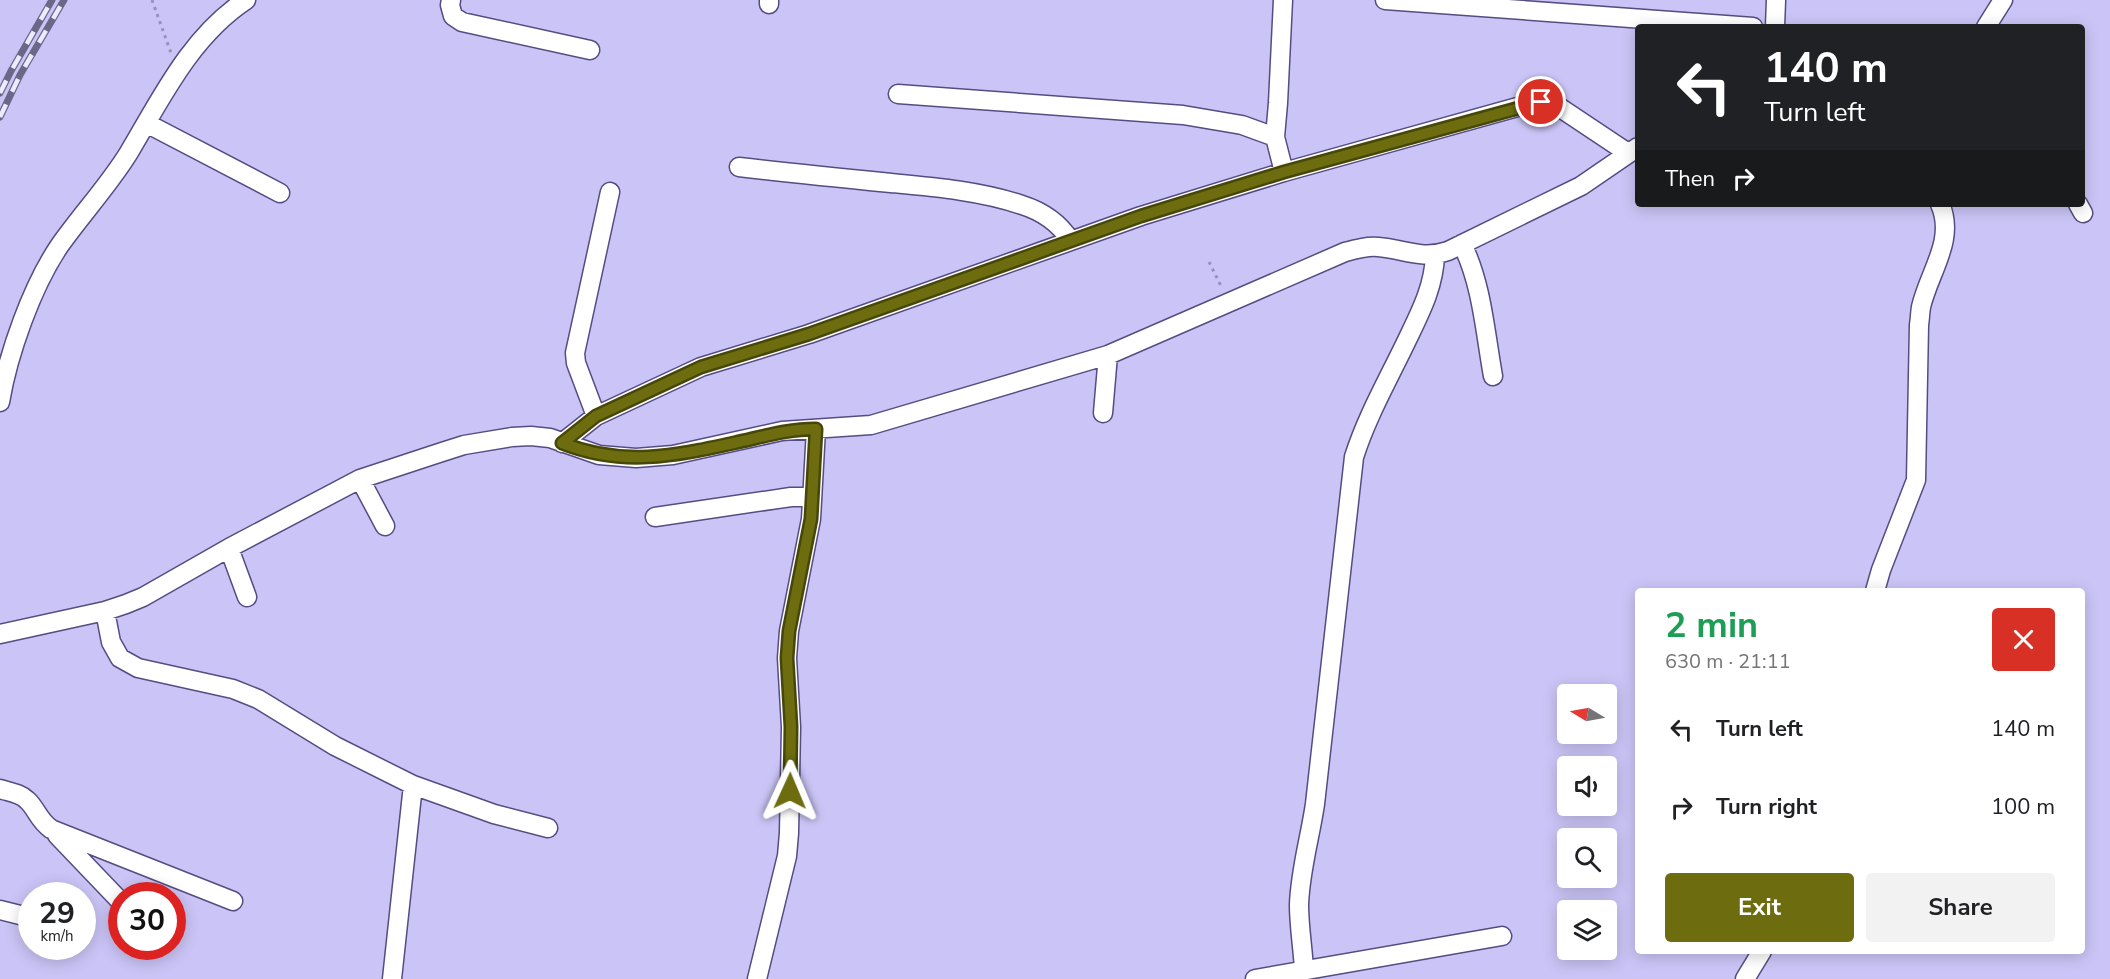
<!DOCTYPE html>
<meta charset="utf-8">
<style>
body{margin:0;font-family:"Nunito Sans",sans-serif;background:#f2f2f2;color:#202124;height:100vh;display:flex;flex-direction:column;font-size:22px;white-space:nowrap}
*{box-sizing:border-box;margin:0}
p{font-size:20px;color:#757577}
.icon{flex:none;width:33px;height:33px;fill:none;stroke:currentColor;stroke-width:2;stroke-linecap:round;stroke-linejoin:round}
.map{position:relative;flex:1;overflow:hidden}
.details{position:absolute;left:1635px;top:588px;width:450px;height:366px;display:flex;flex-direction:column;background:#fff;border-radius:6px;box-shadow:0 3px 15px #0003}
.details>*{flex:none}
.banner{position:absolute;left:1635px;top:24px;width:450px;height:183px;border-radius:6px;box-shadow:0 3px 15px #0003;background:#202124;color:#fff;overflow:hidden}
.needle{width:39px;rotate:280deg}
.buttons{position:absolute;left:1557px;top:684px;display:grid;gap:12px}
.buttons a{display:grid;place-items:center;width:60px;height:60px;border-radius:6px;background:#fff;box-shadow:0 3px 15px #0003;font-size:30px}
.speed{position:absolute;left:18px;top:882px;display:flex;gap:12px;font-size:30px;font-weight:700;text-align:center}
.speed>*{display:grid;place-content:center;width:78px;height:78px;border-radius:50%;background:#fff;box-shadow:0 3px 15px #0003;line-height:1}
.speed small{font-size:15px;font-weight:400}
.speed .limit{border:9px solid #d22;background:#fff;color:#111}
.pin{position:absolute;display:grid;place-items:center;width:51px;height:51px;color:#fff;margin:-26px;border:3px solid #fff;border-radius:50%;box-shadow:0 2px 6px #0007}
.me{position:absolute;width:66px;margin:-33px;rotate:1deg;stroke-linejoin:round;filter:drop-shadow(0 0 4px #0008)}
.turn{display:flex;align-items:center;gap:21px;height:126px;padding:0 30px;font-size:27px}
.turn .icon{width:78px;height:78px;stroke-width:2.5}
.turn b{display:block;font-size:42px;line-height:51px}
.then{display:flex;align-items:center;height:57px;padding:0 30px;background:#0003;gap:12px;font-size:22px}
.round{display:grid;place-items:center;flex:none;width:63px;height:63px;border-radius:6px;background:#f2f2f2}
.headline{display:flex;align-items:center;justify-content:space-between;height:102px;padding:0 30px}
h1{font-size:36px;font-weight:700;line-height:45px;color:#1e9e55}
.cta{display:flex;gap:12px;margin-top:auto;padding:12px 30px}
.cta a{flex:1;height:69px;border-radius:6px;background:#6d6d0f;color:#fff;font-size:24px;font-weight:700;line-height:69px;text-align:center}
.cta a+a{background:#f2f2f2;color:#202124}
ul{padding:0;list-style:none}
li{display:flex;align-items:center;gap:18px;height:78px;padding:0 30px}
li div{flex:1}
li b{display:block;font-size:22px}
li em{font-style:normal}
.map>svg:first-child{display:block}
</style>
<div class="map">
<svg width="2110" height="979" viewBox="0 0 2110 979">
<rect width="100%" height="100%" fill="#cbc5f7"/>
<g fill="none" stroke-linecap="round" stroke-linejoin="round">
<defs>
<path id="street" d="M451,0L450,5L453,16L462,22L590,50
M1385,0L1753,27
M769,4V0
M1775,27L1776,0
M1986,27L2003,0
M898,94L1183,115L1242,125L1275,137L1284,172
M146,123L280,193
M1275,137L1278,103L1283,0
M739,167C790,173 840,178 891,183C934,187 981,191 1022,205C1041,211 1059,223 1070,240
M2078,204L2083,213
M1462,244C1482,284 1485,332 1493,376
M0,402C8,354 32,286 60,245C82,214 108,186 128,154C161,99 190,37 246,0
M1103,413L1108,355
M596,416L576,363L575,353L610,192
M562,443L596,416L701,367L809,334L1141,216L1284,172L1532,103L1541,102L1553,103L1628,153
M360,479L385,526
M655,517L791,497H812
M229,548L247,597
M1875,591L1881,570L1916,480L1919,325C1920,319 1920,313 1921,307C1929,272 1956,240 1940,204
M105,611L111,642L120,658L138,668L233,689L258,699L335,746L413,785L494,814L548,828
M0,634L105,611L126,604L143,597L229,548L360,479L439,453L464,445L512,437L531,436L550,438L599,455L636,458L673,455L782,431L871,425L1108,355L1345,252C1356,249 1367,246 1378,247C1404,249 1421,260 1448,251L1581,186L1638,147
M0,789C9,792 20,793 27,800C37,809 38,820 51,829L233,901
M57,835L122,903
M0,910L32,918
M1304,970C1303,949 1299,927 1299,905C1300,871 1310,838 1315,804L1354,457C1367,416 1389,378 1408,338C1421,311 1434,286 1435,255
M392,979L413,785
M757,979L787,856L789,833L791,727L787,658L789,631L811,519L816,429
M1255,979L1502,936
M1745,979L1762,951"/>
</defs>
<use href="#street" stroke="#554c82" stroke-width="21"/>
<path stroke="#9691ba" stroke-width="3" stroke-dasharray="3 4.5" stroke-linecap="butt" d="M152,0L171,53
M1209,262L1221,286"/>
<use href="#street" stroke="#fff" stroke-width="18"/>
<defs>
<path id="rail" d="M0,93L11,71L52,0
M0,117L20,75L64,0"/>
</defs>
<use href="#rail" stroke="#6b6789" stroke-width="7"/>
<use href="#rail" stroke="#eceafd" stroke-width="4.5" stroke-dasharray="14" stroke-linecap="butt"/>
</g>
<g fill="none" stroke-linecap="round" stroke-linejoin="round">
<defs>
<path id="route" d="M790,791L791,727L787,658L789,631L811,519L816,429C787,429 762,437 734,443C674,456 622,467 562,443L596,416L701,367L809,334L1141,216L1284,172L1541,102"/>
</defs>
<use href="#route" stroke="#47470a" stroke-width="15"/>
<use href="#route" stroke="#6d6d0f" stroke-width="10"/>
</g>
</svg>
<div class="buttons">
<a><svg class="needle" viewBox="-14 -14 28 28"><path d="M0-13l5 13h-10z" fill="#e53935"/><path d="M0 13l5-13h-10z" fill="#757577"/></svg></a>
<a><svg class="icon" aria-label="sound" viewBox="0 0 24 24"><path d="M4 9h4l5-4v14l-5-4H4zM17 9q2 3 0 6"/></svg></a>
<a><svg class="icon" aria-label="search" viewBox="0 0 24 24"><circle cx="10" cy="10" r="6"/><path d="M15 15l6 6"/></svg></a>
<a><svg class="icon" aria-label="layers" viewBox="0 0 24 24"><path d="M12 4l9 5-9 5-9-5zM3 14l9 5 9-5"/></svg></a>
</div>
<div class="speed"><div>29<small>km/h</small></div><div class="limit">30</div></div>
<div class="pin" style="left:1541px;top:102px;background:#d93025"><svg class="icon" aria-label="arrive" viewBox="0 0 24 24"><path d="M6 21V4h12l-3 4 3 4H6"/></svg></div>
<svg class="me" style="left:790px;top:791px" viewBox="-20 -20 40 40"><path d="M0-17L14 15 0 8-14 15z" fill="#6d6d0f" stroke="#fff" stroke-width="4"/></svg>
<div class="banner">
<div class="turn"><svg class="icon" aria-label="left" viewBox="0 0 24 24"><path d="M17 20v-9H6M10 6l-5 5 5 5"/></svg><div><b>140 m</b>Turn left</div></div>
<div class="then">Then<svg class="icon" aria-label="right" viewBox="0 0 24 24"><path d="M7 20v-9h11M14 6l5 5-5 5"/></svg></div>
</div>
<section class="details">
<div class="headline"><div><h1>2 min</h1><p>630 m · 21:11</p></div><a class="round" style="background:#d93025;color:#fff"><svg class="icon" aria-label="close" viewBox="0 0 24 24"><path d="M6 6l12 12M18 6L6 18"/></svg></a></div>
<ul>
<li><svg class="icon" aria-label="left" viewBox="0 0 24 24"><path d="M17 20v-9H6M10 6l-5 5 5 5"/></svg><div><b>Turn left</b></div><em>140 m</em></li>
<li><svg class="icon" aria-label="right" viewBox="0 0 24 24"><path d="M7 20v-9h11M14 6l5 5-5 5"/></svg><div><b>Turn right</b></div><em>100 m</em></li>
</ul>
<div class="cta"><a>Exit</a><a>Share</a></div>
</section>
</div>
